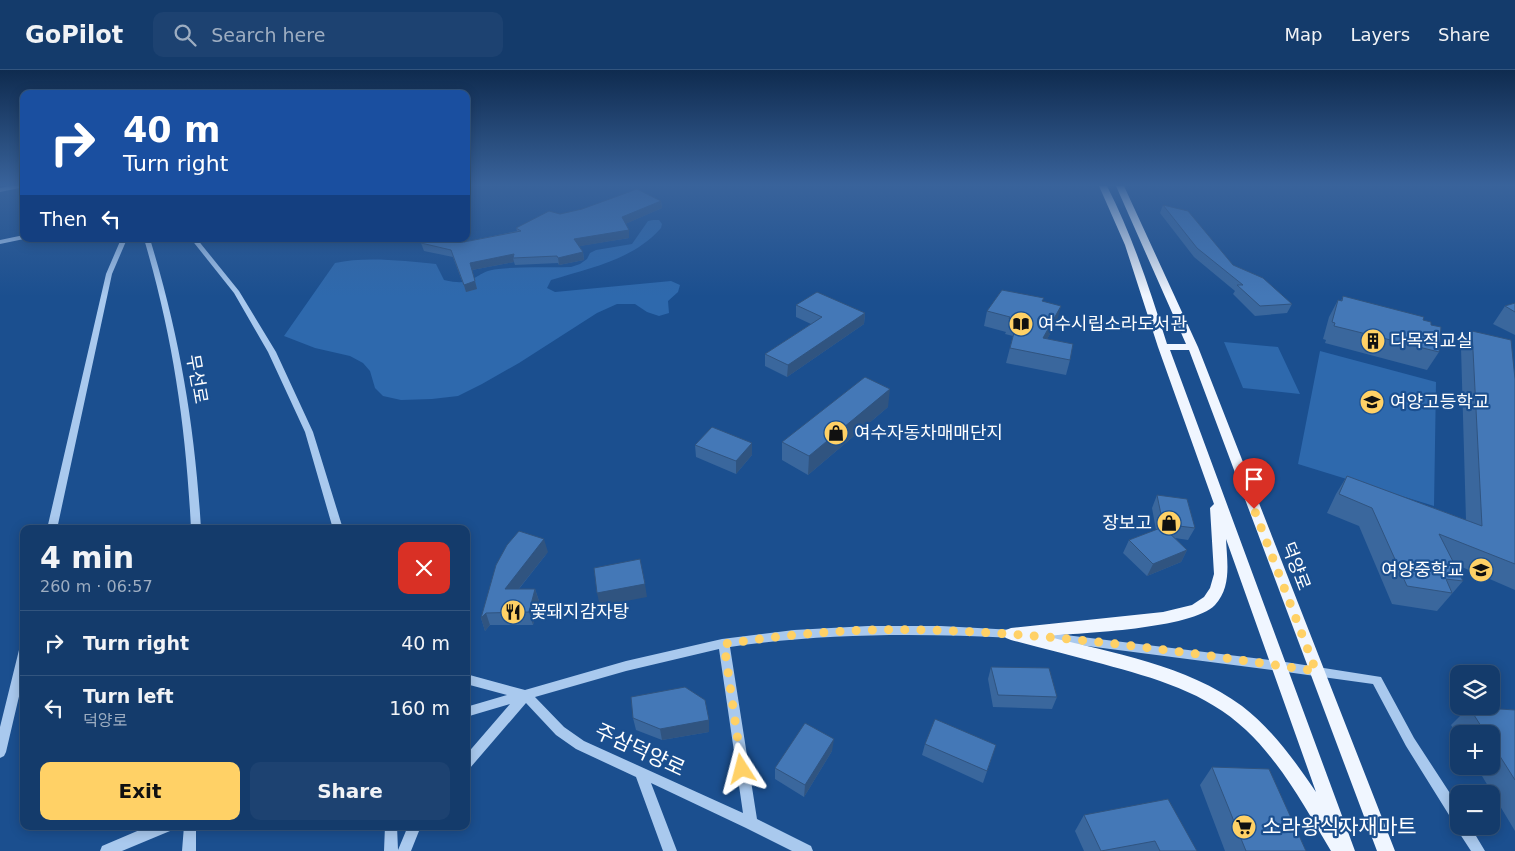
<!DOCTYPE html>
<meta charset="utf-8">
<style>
body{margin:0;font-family:"DejaVu Sans","Noto Sans KR",sans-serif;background:#1d4271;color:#f1f3f6;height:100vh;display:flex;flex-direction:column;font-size:19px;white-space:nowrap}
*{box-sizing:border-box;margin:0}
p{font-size:16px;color:#9dadc1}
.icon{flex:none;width:28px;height:28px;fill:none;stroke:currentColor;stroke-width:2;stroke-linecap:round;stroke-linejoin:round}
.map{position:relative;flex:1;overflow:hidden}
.sheet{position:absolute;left:20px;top:455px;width:450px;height:305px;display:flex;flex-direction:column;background:#143b6b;border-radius:10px;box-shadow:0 2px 12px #0003,0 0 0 1px #33557e}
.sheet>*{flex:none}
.top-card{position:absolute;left:20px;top:20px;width:450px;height:152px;border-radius:10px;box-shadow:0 2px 12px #0003,0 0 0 1px #33557e;background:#1a4fa0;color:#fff;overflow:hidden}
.tools{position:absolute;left:1450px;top:595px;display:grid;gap:10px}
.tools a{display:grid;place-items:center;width:50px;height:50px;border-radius:10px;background:#143b6b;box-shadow:0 2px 12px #0003,0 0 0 1px #33557e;font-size:25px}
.pin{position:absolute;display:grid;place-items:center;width:42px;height:42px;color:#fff;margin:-51px -21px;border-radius:50% 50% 50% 0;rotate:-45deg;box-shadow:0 0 5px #0007}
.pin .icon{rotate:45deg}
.me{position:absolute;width:55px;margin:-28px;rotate:351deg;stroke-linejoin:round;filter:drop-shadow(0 0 4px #0008)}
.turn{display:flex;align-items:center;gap:18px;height:105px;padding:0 20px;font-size:22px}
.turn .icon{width:65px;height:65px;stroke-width:2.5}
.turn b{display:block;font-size:35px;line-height:42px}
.then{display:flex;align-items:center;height:48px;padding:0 20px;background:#0003;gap:10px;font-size:19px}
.round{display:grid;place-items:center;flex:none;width:52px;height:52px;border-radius:10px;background:#1d4271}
.summary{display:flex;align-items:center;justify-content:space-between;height:85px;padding:0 20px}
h1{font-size:30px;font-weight:600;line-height:38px}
.action{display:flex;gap:10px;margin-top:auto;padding:10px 20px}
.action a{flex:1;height:58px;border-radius:10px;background:#ffd166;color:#111;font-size:20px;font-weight:600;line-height:58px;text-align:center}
.action a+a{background:#1d4271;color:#f1f3f6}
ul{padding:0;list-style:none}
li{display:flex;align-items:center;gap:15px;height:65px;padding:0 20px;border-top:1px solid #33557e}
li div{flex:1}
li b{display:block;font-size:19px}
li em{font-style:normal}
header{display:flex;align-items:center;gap:30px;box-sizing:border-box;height:70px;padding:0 25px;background:#143b6b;border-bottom:1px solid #33557e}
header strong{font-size:24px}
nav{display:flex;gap:28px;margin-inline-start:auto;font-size:18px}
.search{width:350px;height:45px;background:#1d4271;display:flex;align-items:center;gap:12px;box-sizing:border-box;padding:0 18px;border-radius:10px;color:#9dadc1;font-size:19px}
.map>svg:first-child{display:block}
</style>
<header>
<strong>GoPilot</strong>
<div class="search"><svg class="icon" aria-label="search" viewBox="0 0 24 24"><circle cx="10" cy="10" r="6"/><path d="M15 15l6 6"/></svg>Search here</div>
<nav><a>Map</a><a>Layers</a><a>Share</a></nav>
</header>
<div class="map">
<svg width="1515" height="781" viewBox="0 0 1515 781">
<rect width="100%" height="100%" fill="#1b4f8f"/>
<path fill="#2e69ad" d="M653,150H659L662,154L661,158C633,190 590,198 551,210L547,218L555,222L671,211L680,215L678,222L668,231L669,243L659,246L647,242L635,234H617L597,243L519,293L482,314L458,326L432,329L401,330L383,326L375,318L370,301L363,293L350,286L315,278L284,266L335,193C365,186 406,191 436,194L444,210C478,218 471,202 498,199C522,196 547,198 571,197L580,194L587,189L590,183L596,180L632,174L648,151Z
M1224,272L1278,277L1300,324L1243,318Z
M1320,281L1436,312L1434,436L1298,394Z"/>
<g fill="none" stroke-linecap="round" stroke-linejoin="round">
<path fill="#a9c9ee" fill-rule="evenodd" d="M11,116H24V117L0,122V118Z
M24,165V169L0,174V170Z
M121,169H127L112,204L57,459H47L106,204Z
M144,169H150C180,267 195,357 201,459H191C186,357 173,267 144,169Z
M191,169H197L239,221L276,282L313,362L343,459H333L305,362L268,282L234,223Z
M868,556H941L1014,560L1018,561L1019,564L1018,567L1014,568C919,563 824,563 730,577L757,749L811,776L813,781H792L746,758L651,713L677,781H663L636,707L576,679L556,665L526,633L470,698L466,700V685L510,634L466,647V637L507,625L466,614V604L525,620L626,591L722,569L794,560ZM719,579L743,743L584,671L564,657L535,627L626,601Z
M1041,562L1279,591L1381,607L1414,668L1459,737V756H1470L1485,781H1471L1458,761L1457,755L1454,753L1406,676L1373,614L1279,601L1041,570L1037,569L1036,566L1037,563Z
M24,576V605L6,682L4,686L0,688V657L19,580L20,577Z
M149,756H171L170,761L122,781H100L102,776Z
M184,756H196V781H182Z
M385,756H397L398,780L408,756H421L411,781H384Z"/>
<path fill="#f0f6ff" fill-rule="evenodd" d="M1099,116H1107C1133,167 1150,220 1167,274H1186L1116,116H1124L1198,277L1395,781H1377L1189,280H1170L1355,781H1331C1306,739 1282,694 1246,660C1206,622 1154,608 1103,594C1072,586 1042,578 1011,570L1006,568L1003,564L1006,560L1011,558L1163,542L1192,535L1204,527L1210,518L1214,504L1210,438L1214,434L1158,277L1125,175ZM1226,469L1316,722C1295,691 1272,659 1242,636C1187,595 1112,583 1046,566C1082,563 1192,559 1215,535C1232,516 1227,492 1226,469Z"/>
</g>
<path fill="#3a679d" d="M661,131L662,138L625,154L629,168L579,176L583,182L584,190L559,195L558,193L515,195L514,192L472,200L477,219L466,222L453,187L424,181L421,173L464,172L517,161L516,158L560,144Z
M1163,135L1233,195L1292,234L1287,243L1255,246L1233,224L1235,221L1194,187L1160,143Z
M1343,226L1423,250L1431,255L1439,282L1427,300L1325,273L1326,270L1323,269L1329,247L1338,230L1341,231Z
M1043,232L1057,251L1047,269L1070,290L1066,305L1006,293L1013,266L1005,264L1006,262L984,256L987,241Z
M1515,233V265L1493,254L1505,236Z
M796,235L865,243L864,254L787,307L765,296V284L811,254L796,247Z
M1472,261L1515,309V520L1455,494L1463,511L1437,541L1392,534L1359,456L1327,443L1336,424L1347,406L1466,450L1461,278Z
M888,337L808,405L782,390V372Z
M695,375L752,385L736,404L696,387Z
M1157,425L1195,458L1188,470L1175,468L1187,480L1181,492L1147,506L1123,483L1129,470L1156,460L1152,438Z
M548,482L519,519H535L539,531L533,555H490L485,561L481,548Z
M991,597L1057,627L1052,639L993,637L988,609Z
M1469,637L1515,640V761L1476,696H1491V664H1459V668L1451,655Z
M633,648L709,662L662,670L636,660Z
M925,674L996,675L983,713L922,685Z
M832,681L804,727L775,709V698Z
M1212,697L1306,781H1225L1200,715Z
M1084,745L1197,781H1084L1075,761Z"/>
<path fill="#305480" d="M661,131L662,138L623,155L622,147Z
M629,160V168L575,177L574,169Z
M583,182L584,190L559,195L558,188Z
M514,184L513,188L514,192L472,200L470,193Z
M475,211L477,219L466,222L464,215Z
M1061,236L1057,251L1039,284L1043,268Z
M865,243L864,254L787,307L788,295Z
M890,319L888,337L808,405L809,386Z
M752,373V385L736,404V391Z
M544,469L548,482L509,531L505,519Z
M1187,480L1181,492L1147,506L1153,494Z
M645,514L647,527L600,536L597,523Z
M535,519L539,531L533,555L529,542Z
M486,543L490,555L485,561L481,548Z
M709,650V662L662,670L660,659Z
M834,669L832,681L804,727L805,715Z"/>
<path fill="#4478b7" stroke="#305480" d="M637,119L661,131L622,147L629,160L574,169L583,182L558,188L557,186L513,188L514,184L470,193L475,211L464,215L451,180L421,173L435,169H463L464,172L521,161L516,158L549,141L560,144L582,139Z
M1163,135L1188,141L1233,195L1263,208L1292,234L1260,236L1237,215H1243L1197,178Z
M1002,220L1044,228L1042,231L1061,236L1043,268L1073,274L1070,290L1010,278L1017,251L1009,249L1010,247L987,241Z
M817,222L865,243L788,295L765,284L822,247L796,235Z
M1343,226L1424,247L1423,250L1431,252V255L1441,257L1439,282L1334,256L1335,253L1332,252L1338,230L1342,231Z
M1515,233V242L1505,236Z
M1472,261L1511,270L1515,309V494L1439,464L1463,511L1446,509L1452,523L1407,516L1372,438L1339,424L1347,406L1482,456Z
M865,307L890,319L809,386L782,372Z
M712,357L752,373L736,391L695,375Z
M1157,425L1187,429L1195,458L1163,454Z
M1163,457L1187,480L1153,494L1129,470Z
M519,461L544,469L505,519H535L529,542L486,543L481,548L496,495L507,475Z
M640,489L645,514L597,523L594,498Z
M991,597L1049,598L1057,627L998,625Z
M685,617L705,630L709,650L660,659L633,648L631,627Z
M1469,637L1515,640V710L1491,672V664H1486Z
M935,649L996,675L987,701L925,674Z
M805,653L834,669L805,715L775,698Z
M1212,697L1269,699L1306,781H1246Z
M1168,729L1197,781H1160L1155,771L1101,781L1084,745Z"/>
<linearGradient id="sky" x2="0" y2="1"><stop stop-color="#0f2b4f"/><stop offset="0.51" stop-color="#39639b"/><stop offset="1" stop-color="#39639b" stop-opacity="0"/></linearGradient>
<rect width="1515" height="226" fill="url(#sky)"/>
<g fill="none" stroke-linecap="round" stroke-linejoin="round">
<path stroke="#ffd166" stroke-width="9" stroke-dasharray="0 16.2" d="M742,699L724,574C790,564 857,558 924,560C1055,563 1186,582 1316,601L1254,439"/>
</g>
<defs>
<symbol id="library-disc" viewBox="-11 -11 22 22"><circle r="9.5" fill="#ffd166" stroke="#1b4f8f"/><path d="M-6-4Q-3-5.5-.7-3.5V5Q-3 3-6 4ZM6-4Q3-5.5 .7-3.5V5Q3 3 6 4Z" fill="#111"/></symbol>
<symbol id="building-disc" viewBox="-11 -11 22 22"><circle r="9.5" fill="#ffd166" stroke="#1b4f8f"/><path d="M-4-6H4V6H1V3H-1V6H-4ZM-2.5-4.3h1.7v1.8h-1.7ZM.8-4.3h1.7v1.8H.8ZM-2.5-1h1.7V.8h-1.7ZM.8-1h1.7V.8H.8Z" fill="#111"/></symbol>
<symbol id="school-disc" viewBox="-11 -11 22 22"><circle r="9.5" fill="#ffd166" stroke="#1b4f8f"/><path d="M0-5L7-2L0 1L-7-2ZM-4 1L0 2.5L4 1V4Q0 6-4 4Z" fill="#111"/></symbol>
<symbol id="shop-disc" viewBox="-11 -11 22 22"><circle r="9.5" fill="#ffd166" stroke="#1b4f8f"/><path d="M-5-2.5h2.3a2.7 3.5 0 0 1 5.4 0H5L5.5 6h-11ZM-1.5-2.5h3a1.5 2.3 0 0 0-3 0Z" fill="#111"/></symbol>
<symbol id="restaurant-disc" viewBox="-11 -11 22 22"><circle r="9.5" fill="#ffd166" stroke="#1b4f8f"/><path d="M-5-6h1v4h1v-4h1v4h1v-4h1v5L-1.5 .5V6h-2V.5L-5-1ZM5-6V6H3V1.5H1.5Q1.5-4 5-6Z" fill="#111"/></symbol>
<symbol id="supermarket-disc" viewBox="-11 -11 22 22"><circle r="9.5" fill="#ffd166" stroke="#1b4f8f"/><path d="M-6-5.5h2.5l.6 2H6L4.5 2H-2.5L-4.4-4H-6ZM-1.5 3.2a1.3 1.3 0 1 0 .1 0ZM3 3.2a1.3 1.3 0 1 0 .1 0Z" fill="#111"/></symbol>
</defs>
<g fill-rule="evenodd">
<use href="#library-disc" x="1007" y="240" width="28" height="28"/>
<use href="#building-disc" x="1359" y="257" width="28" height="28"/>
<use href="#school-disc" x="1358" y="318" width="28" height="28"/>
<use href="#shop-disc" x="822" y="349" width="28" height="28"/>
<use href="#shop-disc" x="1155" y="439" width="28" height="28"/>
<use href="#school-disc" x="1467" y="486" width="28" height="28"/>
<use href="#restaurant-disc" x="499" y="528" width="28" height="28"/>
<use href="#supermarket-disc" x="1230" y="743" width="28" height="28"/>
</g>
<g text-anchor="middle" stroke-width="4.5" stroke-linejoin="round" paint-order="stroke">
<g font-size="18" fill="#fff" stroke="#1b4f8f" text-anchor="start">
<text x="1038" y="260">여수시립소라도서관</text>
<text x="1390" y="277">다목적교실</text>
<text x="1390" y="338">여양고등학교</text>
<text x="854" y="369">여수자동차매매단지</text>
<text x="1152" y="459" text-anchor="end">장보고</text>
<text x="1464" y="506" text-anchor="end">여양중학교</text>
<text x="530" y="548">꽃돼지감자탕</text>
</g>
<g font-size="18" fill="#fff" stroke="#1b4f8f">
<text transform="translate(197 309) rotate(80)" y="6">무선로</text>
<text transform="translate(1296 496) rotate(69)" y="6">덕양로</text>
</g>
<g font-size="21" fill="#fff" stroke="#1b4f8f">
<text transform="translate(640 680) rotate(25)" y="7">주삼덕양로</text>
</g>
<g font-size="21" fill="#fff" stroke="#1b4f8f" text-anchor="start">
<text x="1262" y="764">소라왕식자재마트</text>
</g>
</g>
</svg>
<div class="tools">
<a><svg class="icon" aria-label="layers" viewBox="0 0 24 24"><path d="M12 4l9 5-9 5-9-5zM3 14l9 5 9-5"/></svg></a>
<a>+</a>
<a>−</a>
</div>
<div class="pin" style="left:1254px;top:439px;background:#d93025"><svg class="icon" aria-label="arrive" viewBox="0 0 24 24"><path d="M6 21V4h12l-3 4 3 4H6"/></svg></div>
<svg class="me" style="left:742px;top:699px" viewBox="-20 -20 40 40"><path d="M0-17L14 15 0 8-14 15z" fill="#ffd166" stroke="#fff" stroke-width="4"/></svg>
<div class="top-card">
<div class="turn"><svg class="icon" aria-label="right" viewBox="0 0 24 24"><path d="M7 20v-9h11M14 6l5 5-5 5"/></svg><div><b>40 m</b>Turn right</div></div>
<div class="then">Then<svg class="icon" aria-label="left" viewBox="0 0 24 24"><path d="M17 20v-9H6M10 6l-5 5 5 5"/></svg></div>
</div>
<section class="sheet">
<div class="summary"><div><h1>4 min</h1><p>260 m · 06:57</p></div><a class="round" style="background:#d93025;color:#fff"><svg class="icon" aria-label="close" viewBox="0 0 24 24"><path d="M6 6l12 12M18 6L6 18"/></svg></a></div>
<ul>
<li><svg class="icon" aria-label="right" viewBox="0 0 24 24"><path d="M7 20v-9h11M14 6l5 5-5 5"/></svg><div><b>Turn right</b></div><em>40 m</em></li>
<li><svg class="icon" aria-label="left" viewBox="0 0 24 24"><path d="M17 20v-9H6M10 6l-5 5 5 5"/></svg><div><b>Turn left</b><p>덕양로</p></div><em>160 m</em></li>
</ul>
<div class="action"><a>Exit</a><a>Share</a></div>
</section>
</div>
